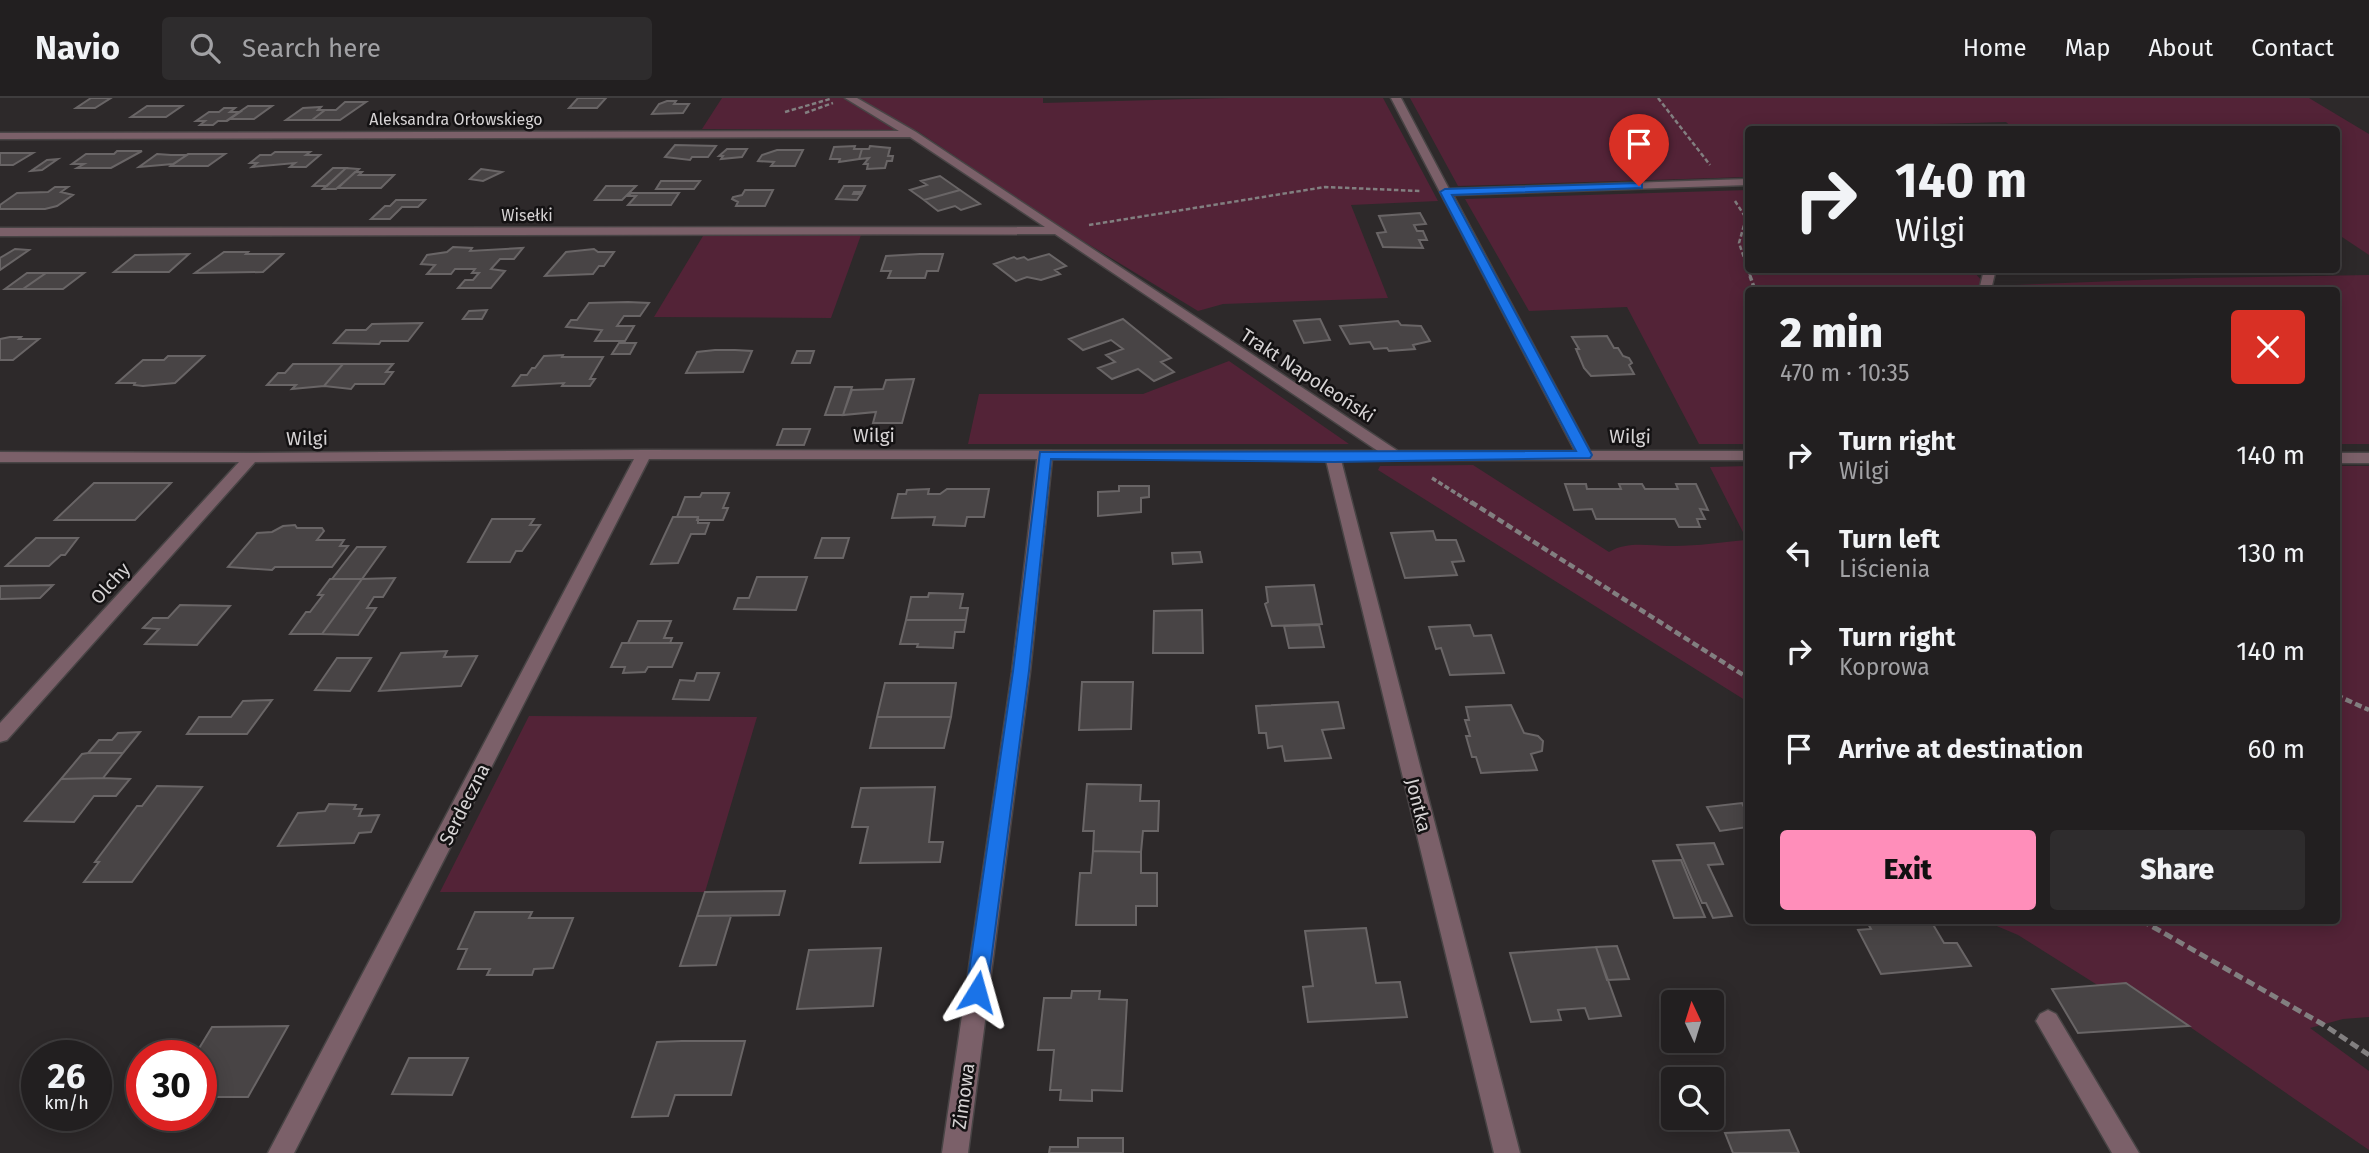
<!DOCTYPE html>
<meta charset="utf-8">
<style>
body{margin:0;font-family:"Fira Sans",sans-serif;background:#2e2c2d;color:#f1f3f6;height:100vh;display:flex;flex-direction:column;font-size:26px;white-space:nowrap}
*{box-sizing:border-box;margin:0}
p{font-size:23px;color:#a2a2a5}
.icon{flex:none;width:38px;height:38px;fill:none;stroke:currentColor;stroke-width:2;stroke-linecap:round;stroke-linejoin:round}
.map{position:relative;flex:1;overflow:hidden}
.sheet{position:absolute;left:1745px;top:189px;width:595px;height:637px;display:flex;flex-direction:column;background:#221f20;border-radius:7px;box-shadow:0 4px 18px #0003,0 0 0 2px #3f3d3e}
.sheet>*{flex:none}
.top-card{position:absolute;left:1745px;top:28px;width:595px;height:147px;border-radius:7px;box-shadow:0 4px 18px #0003,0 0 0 2px #3f3d3e;background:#221f20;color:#f1f3f6;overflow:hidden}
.needle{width:46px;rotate:356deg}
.tools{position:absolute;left:1661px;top:892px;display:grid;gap:14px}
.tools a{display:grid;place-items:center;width:63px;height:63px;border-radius:7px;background:#221f20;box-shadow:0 4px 18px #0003,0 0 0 2px #3f3d3e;font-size:35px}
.speed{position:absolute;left:21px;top:942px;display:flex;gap:14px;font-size:35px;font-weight:700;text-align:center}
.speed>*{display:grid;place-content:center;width:91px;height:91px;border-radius:50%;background:#221f20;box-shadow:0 4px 18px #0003,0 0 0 2px #3f3d3e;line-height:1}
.speed small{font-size:18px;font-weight:400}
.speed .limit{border:10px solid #d22;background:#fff;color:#111}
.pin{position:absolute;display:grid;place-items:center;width:60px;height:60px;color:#fff;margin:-72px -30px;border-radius:50% 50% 50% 0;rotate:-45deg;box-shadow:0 0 7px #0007}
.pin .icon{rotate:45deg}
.me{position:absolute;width:77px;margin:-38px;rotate:8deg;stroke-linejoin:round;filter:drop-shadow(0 0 5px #0008)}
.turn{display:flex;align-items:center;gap:24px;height:147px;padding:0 35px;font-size:32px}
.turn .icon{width:91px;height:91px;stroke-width:2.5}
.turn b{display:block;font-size:49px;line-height:60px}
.round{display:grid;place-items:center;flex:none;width:74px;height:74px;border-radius:7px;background:#2e2c2d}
.overview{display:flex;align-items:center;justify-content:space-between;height:119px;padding:0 35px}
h1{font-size:42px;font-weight:800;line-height:52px}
.button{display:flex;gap:14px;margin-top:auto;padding:14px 35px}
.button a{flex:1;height:80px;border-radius:7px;background:#ff8eba;color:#111;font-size:28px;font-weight:800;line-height:80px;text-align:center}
.button a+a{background:#2e2c2d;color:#f1f3f6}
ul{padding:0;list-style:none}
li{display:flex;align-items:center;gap:21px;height:98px;padding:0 35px}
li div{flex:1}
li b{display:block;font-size:26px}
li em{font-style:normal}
header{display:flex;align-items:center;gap:42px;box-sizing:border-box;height:98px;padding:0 35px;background:#221f20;border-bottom:2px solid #3f3d3e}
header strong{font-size:33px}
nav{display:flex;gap:38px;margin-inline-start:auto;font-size:24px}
.search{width:490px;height:63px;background:#2e2c2d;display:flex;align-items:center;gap:18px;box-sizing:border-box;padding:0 24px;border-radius:7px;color:#a2a2a5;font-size:26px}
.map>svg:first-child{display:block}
</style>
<header>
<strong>Navio</strong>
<div class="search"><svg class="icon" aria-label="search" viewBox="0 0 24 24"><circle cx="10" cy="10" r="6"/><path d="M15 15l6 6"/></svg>Search here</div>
<nav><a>Home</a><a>Map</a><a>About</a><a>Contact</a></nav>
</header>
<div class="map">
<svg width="2369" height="1055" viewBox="0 0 2369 1055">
<rect width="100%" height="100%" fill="#2d292a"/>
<path fill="#532337" d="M722,0H1043V5L1228,0H1383L1438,103L1351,107L1388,200L1223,206L1198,213L1065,132L916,32L702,31Z
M1410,0H2309L2369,36V157L2336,135V32H2015L2006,24L1860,28L1863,32H1748V79L1458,88Z
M1748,92V172H1972L1986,187H2014L2195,180L2369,177V346H2336V192H1748V346H1699L1627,209L1529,213L1465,101Z
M861,137L831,220L654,219L703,138Z
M1229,263L1349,346H968L979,296H1143Z
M1473,367L1609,454C1630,442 1652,449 1674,448C1698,448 1723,444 1747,442L1710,369L1748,368V604L1378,372L1380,368Z
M2336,368H2369V919L2343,921L2310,930L2369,973V1052L2126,885L2099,888L2018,837L1985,823L2336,822Z
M529,618L757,619L705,794H440Z"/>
<path fill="#484445" stroke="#696566" stroke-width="2" d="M91,0H111L95,10H76Z
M578,0H606L597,10H569Z
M667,3H676L674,6H689L683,15L652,16L659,6Z
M345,4H366L340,22H312L325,12H336Z
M147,8H182L166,19H131Z
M248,8H272L254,21H229Z
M321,9L318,12H325L312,22H286L303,10Z
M224,10H235L230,14H240L227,23H218L213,27H200L205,23H196L209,14H219Z
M675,47L716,48L708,59H692L690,62L665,59Z
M855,48L854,51H862L859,61L839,64L840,61H830L834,49Z
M870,48L890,50L888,58H893L892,63H887L885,70L867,71L868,66H864L869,60L859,61L862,51H869Z
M727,51H747L742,59L721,61L723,58H719Z
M777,52H803L795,68H771L774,64L758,63L762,57Z
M117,53H142L111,70H77L84,66H72L86,56H114Z
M275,54H310L306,57H320L306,69H290L295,65L252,69L257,65H250L260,57H271Z
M0,55H33L13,67H0Z
M157,56L171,57H187L173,66L139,69Z
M188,56H225L208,68H171Z
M58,61L42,72L31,73L47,62Z
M333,70H346L327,88H313Z
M346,70L359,71L336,91H323Z
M481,71L502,74L483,83L470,81Z
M355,74H362L359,77H394L381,90H338Z
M940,78L960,92L924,102L910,92L927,87L921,83Z
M661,83H700L694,91H656Z
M606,88H636L622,102H595Z
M844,88H865L862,94H854L853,96H861L857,102L836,101Z
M55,89H68L61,94L73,97L57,108L45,111H0V107L17,95L48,94Z
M745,92H773L765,108H736L738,104L732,101L733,99L742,97Z
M960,92L980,106L961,112L955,108L938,113L924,102Z
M631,95H679L671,107H628L636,98H628Z
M396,102H425L418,109H402L390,121H371L385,108H390Z
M1420,115L1426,126L1414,127L1417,133H1423L1427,142H1419L1423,150L1383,149L1377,135L1386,134L1379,118Z
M453,149L472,150L470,153L523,150L514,161H500L491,171L505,173L491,190H458L465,182H473L479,175H472L475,171H455L451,176H427L435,167L421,166L427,157L447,154Z
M15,151L29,152L0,172V160Z
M594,151L598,154H614L604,168H599L593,176L545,178L566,154Z
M224,154H248L246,156H283L263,174L195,175Z
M189,156L169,174H114L135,157Z
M920,156H943L938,173H927L925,180H888L891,173H881L886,158Z
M1049,156L1066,168L1055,172L1060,176L1041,182L1027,179L1016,183L994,166L1014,159L1017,161L1024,159L1028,162Z
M27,175H46L23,191H5Z
M46,175H84L63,191H23Z
M628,204L649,205L640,218H624L617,228H634L625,243H595L602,232L566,229L571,222H577L589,205Z
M487,212L482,221H463L469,213Z
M1123,221L1171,260L1161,264L1174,274L1154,283L1138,271L1112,281L1098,270L1115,264L1106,257L1123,251L1111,242L1083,252L1069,241Z
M1320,221L1330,242L1304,245L1294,223Z
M1398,223L1401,227L1421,228L1430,243L1413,247L1415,251L1389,253L1387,250L1374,251L1370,244L1350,246L1340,228Z
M422,225L408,243H381L379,246L334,245L346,232H366L372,226Z
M1607,238L1614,250H1618L1623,258L1629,260L1632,265L1629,267L1634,276L1591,278L1584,270L1576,251H1579L1572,239Z
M10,239H21L19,241H39L13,262H0V241Z
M619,245H636L630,256H612Z
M715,252H735L752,253L743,274L686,275L697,254Z
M797,253H814L810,265H792Z
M563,257L562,259H603L590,281H595L590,288H562L564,285L513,288L521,277H527L532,270H535L544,258Z
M168,258H204L175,285L143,288L134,287L135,285H117L143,262H164Z
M293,266H343L324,288L292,291L296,287H267L278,275H285Z
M343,266H393L386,274H393L384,286H355L351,291L324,288Z
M914,281L902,325H873L876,314L843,317L852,292L883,291L886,282Z
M835,289H852L843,317H825Z
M783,331H810L804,347H777Z
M94,385H171L135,422H55Z
M1565,386H1586L1587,391H1621L1619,386H1642L1645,391H1678L1676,386H1696L1708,412L1700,411L1705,421H1697L1700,429H1679L1675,421H1596L1592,411L1574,412Z
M1119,388H1149V399L1141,400V414L1098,418V394L1119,393Z
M929,391L928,396H940L947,391H989L984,419H967L965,428L933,427L935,419L892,420L898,396H906L907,392Z
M702,395H729L723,410H728L723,422H697L698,419H677L685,399H700Z
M673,419H698V425H709L705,436H691L678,465L651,466Z
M492,421H534L530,427H540L522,453H516L510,464H468Z
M295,427L297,430H322L324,433L317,442H344L340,448H348L332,469H275L272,472L228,469L257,435L272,434L283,428Z
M1433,433L1436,442H1456L1464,463L1452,464L1457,477L1405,480L1391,435Z
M36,440H78L65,457H61L49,468H6Z
M822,440H849L843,460H815Z
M357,449H385L362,481H332Z
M1200,454L1202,464L1173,466L1172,455Z
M757,479H807L796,512L734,511L738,500H749Z
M395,480L383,499H374L367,510H376L358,537L322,536L362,481Z
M330,481H362L322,536H290L306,514H310L323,497H318Z
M53,487L40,500L0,501V488Z
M1314,487L1322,526L1272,528L1265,506L1268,504L1266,489Z
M929,495L963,496L960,510H968L966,522H906L911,499H928Z
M180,507L230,508L197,547L145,546L159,531L143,530L153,520H168Z
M1202,512L1203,555H1153L1154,513Z
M906,522H966L964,534H955L953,550L917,549L918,546H900Z
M638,523H671L664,540H672L670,545H628Z
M1319,527L1324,549L1289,550L1284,528Z
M1470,527L1474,538L1491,537L1504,575L1450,577L1441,550L1436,551L1429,529Z
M622,545H682L672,569H648L645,574L623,575L625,569H611Z
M447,553L444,559L477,558L461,588L379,593L401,555Z
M337,560H371L350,593L315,592Z
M697,575H719L709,602L673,601L680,582L694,583Z
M1082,584H1133L1131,631L1079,632Z
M885,585H956L951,619H877Z
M272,602L247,636H187L199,619H231L243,603Z
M1338,604L1344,630L1322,632L1331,660L1285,663L1282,648L1268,650L1266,635H1259L1256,608Z
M1511,607L1524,635L1538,638L1543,643L1542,653L1531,656L1537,672L1481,675L1476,659H1472L1466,638H1470L1465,622H1469L1466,609Z
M877,619H951L944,650H870Z
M140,634L123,655H88L99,642H112L118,635Z
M88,655H123L103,680L61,681L82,656Z
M103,680L130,681L116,698H94L74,724L25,723L61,681Z
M1087,686L1141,687L1140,703H1159L1158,733H1143L1141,754L1093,753L1094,733H1083Z
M157,688L202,689L132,784H84L99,764H95L137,708H142Z
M935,689L929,744H943L940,764L860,765L868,729H852L861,690Z
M1742,705L1748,717V729L1720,733L1707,709Z
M329,706L356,707L354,711H362L359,718L379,717L371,734L359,735L354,745L278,748L298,715L325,713Z
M1714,745L1723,766L1708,767L1732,818L1713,820L1706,805H1702L1677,747Z
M1093,753L1141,754V775H1157V808H1136V827H1076L1080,775H1091Z
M1681,762L1693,791L1705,819L1674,820L1653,763Z
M785,793L779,817L697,818L705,794Z
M475,814H532L529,820H573L553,870L534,871L532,877H487L490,871H458L467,851H458Z
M697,818H731L716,867L680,868Z
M1931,823L1944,845H1957L1971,868L1881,876L1858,832L1871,831L1868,826Z
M1366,830L1376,885L1400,884L1407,919L1308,924L1303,889L1313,888L1305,833Z
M1617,848L1629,881L1607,882L1596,849Z
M1596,849L1621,918L1589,921L1585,910L1558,912L1561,922L1531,924L1510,855Z
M881,850L873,908L797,911L809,852Z
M2126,885L2189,928L2078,935L2052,891Z
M1072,893H1100L1099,901L1127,902L1122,993L1092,992V1003L1060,1002L1061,992H1050L1054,952H1038L1044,900H1071Z
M288,928L248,999H204L211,987H201V957H195L212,929Z
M682,943H745L731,997H675L668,1018L632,1019L657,944Z
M409,960H468L452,997L392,996Z
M1789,1032L1799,1055H1733L1725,1035Z
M1078,1040H1123V1055H1049L1050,1049H1078Z"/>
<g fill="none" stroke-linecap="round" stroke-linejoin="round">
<defs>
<path id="minor" d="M845,0H857L916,34L1398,353H1575L1391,0H1401L1449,91L1748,81V87L1453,97L1590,353H1748V362H1341L1520,1055H1494L1326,362L1052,361L1030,574L968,1055H942L1012,574L1037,361H649L294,1055H268L634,361L255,364L7,642L0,644V625L239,364H0V354L251,355L644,352L1378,353L1055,136L0,138V130L1045,129L910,39L0,41V35L899,33Z
M1979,172H1992L1995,175L1991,192H1979L1983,176Z
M2336,355H2369V365H2336Z
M2048,912L2056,916L2139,1055H2112L2036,923L2040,916Z"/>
</defs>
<use href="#minor" stroke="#484445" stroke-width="3"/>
<path stroke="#827f80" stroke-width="2.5" stroke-dasharray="4.5 2.5" stroke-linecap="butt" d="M1658,0L1710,67
M785,14L830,1
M805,15L833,5
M1735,103L1746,120L1739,145L1751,180
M1089,127L1325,89L1420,93"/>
<path stroke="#827f80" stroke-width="3.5" stroke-dasharray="5 2.5" stroke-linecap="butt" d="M1750,178L1755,192
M1432,380L1473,406"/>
<path stroke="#827f80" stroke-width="4.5" stroke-dasharray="7 3.5" stroke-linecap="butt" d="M1471,404L1748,580
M2336,597L2369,612"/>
<path stroke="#827f80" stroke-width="5" stroke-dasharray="9 4.5" stroke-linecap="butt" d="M2141,822L2324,927L2369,957"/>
<use href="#minor" fill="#7b6069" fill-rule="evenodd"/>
</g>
<path fill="#1a73e8" stroke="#114b97" stroke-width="2" d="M1639,85L1642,86V90L1452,97L1592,357L1590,360L1334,364L1051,361L1029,573L987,894L984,901L977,904L969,901L966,894L1013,573L1040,354L1576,353L1440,94L1445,91Z"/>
<g text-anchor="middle" stroke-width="5" stroke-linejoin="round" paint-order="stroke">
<g font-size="16" fill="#d6d3d4" stroke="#141213">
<text x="456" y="27">Aleksandra Orłowskiego</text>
<text x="527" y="123">Wisełki</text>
</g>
<g font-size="19" fill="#d6d3d4" stroke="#141213">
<text transform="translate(1308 277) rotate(33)" y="7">Trakt Napoleoński</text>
<text x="874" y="344">Wilgi</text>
<text transform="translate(1630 338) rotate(1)" y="7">Wilgi</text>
<text transform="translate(307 340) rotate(-1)" y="7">Wilgi</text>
<text transform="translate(110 485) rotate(-48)" y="7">Olchy</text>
<text transform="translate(464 706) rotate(-63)" y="7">Serdeczna</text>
<text transform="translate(1419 707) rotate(76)" y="7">Jontka</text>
<text transform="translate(963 998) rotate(-82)" y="7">Zimowa</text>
</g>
</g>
</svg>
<div class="tools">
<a><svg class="needle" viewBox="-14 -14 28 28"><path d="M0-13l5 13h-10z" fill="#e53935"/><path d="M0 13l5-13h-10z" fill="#a2a2a5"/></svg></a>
<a><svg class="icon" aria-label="search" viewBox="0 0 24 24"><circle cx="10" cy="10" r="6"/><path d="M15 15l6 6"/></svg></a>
</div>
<div class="speed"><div>26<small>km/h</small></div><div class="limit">30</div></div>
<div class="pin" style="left:1639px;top:88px;background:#d93025"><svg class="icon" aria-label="arrive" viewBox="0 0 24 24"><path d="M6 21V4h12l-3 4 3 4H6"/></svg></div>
<svg class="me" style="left:977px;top:894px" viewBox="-20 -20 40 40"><path d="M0-17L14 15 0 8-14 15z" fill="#1a73e8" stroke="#fff" stroke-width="4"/></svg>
<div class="top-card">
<div class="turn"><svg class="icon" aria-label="right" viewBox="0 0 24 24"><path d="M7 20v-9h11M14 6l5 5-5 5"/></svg><div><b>140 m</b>Wilgi</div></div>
</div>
<section class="sheet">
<div class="overview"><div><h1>2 min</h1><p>470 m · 10:35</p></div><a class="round" style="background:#d93025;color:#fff"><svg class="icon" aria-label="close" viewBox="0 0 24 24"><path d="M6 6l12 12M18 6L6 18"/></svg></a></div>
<ul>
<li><svg class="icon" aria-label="right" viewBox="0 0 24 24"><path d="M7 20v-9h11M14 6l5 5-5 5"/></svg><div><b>Turn right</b><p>Wilgi</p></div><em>140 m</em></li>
<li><svg class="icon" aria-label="left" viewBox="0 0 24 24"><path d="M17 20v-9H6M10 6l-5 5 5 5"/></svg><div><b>Turn left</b><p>Liścienia</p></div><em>130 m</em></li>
<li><svg class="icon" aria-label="right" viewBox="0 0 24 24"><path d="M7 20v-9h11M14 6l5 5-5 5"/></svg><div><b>Turn right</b><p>Koprowa</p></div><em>140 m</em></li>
<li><svg class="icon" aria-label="arrive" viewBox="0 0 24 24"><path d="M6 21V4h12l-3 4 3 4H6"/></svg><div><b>Arrive at destination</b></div><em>60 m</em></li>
</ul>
<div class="button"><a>Exit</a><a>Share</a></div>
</section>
</div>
